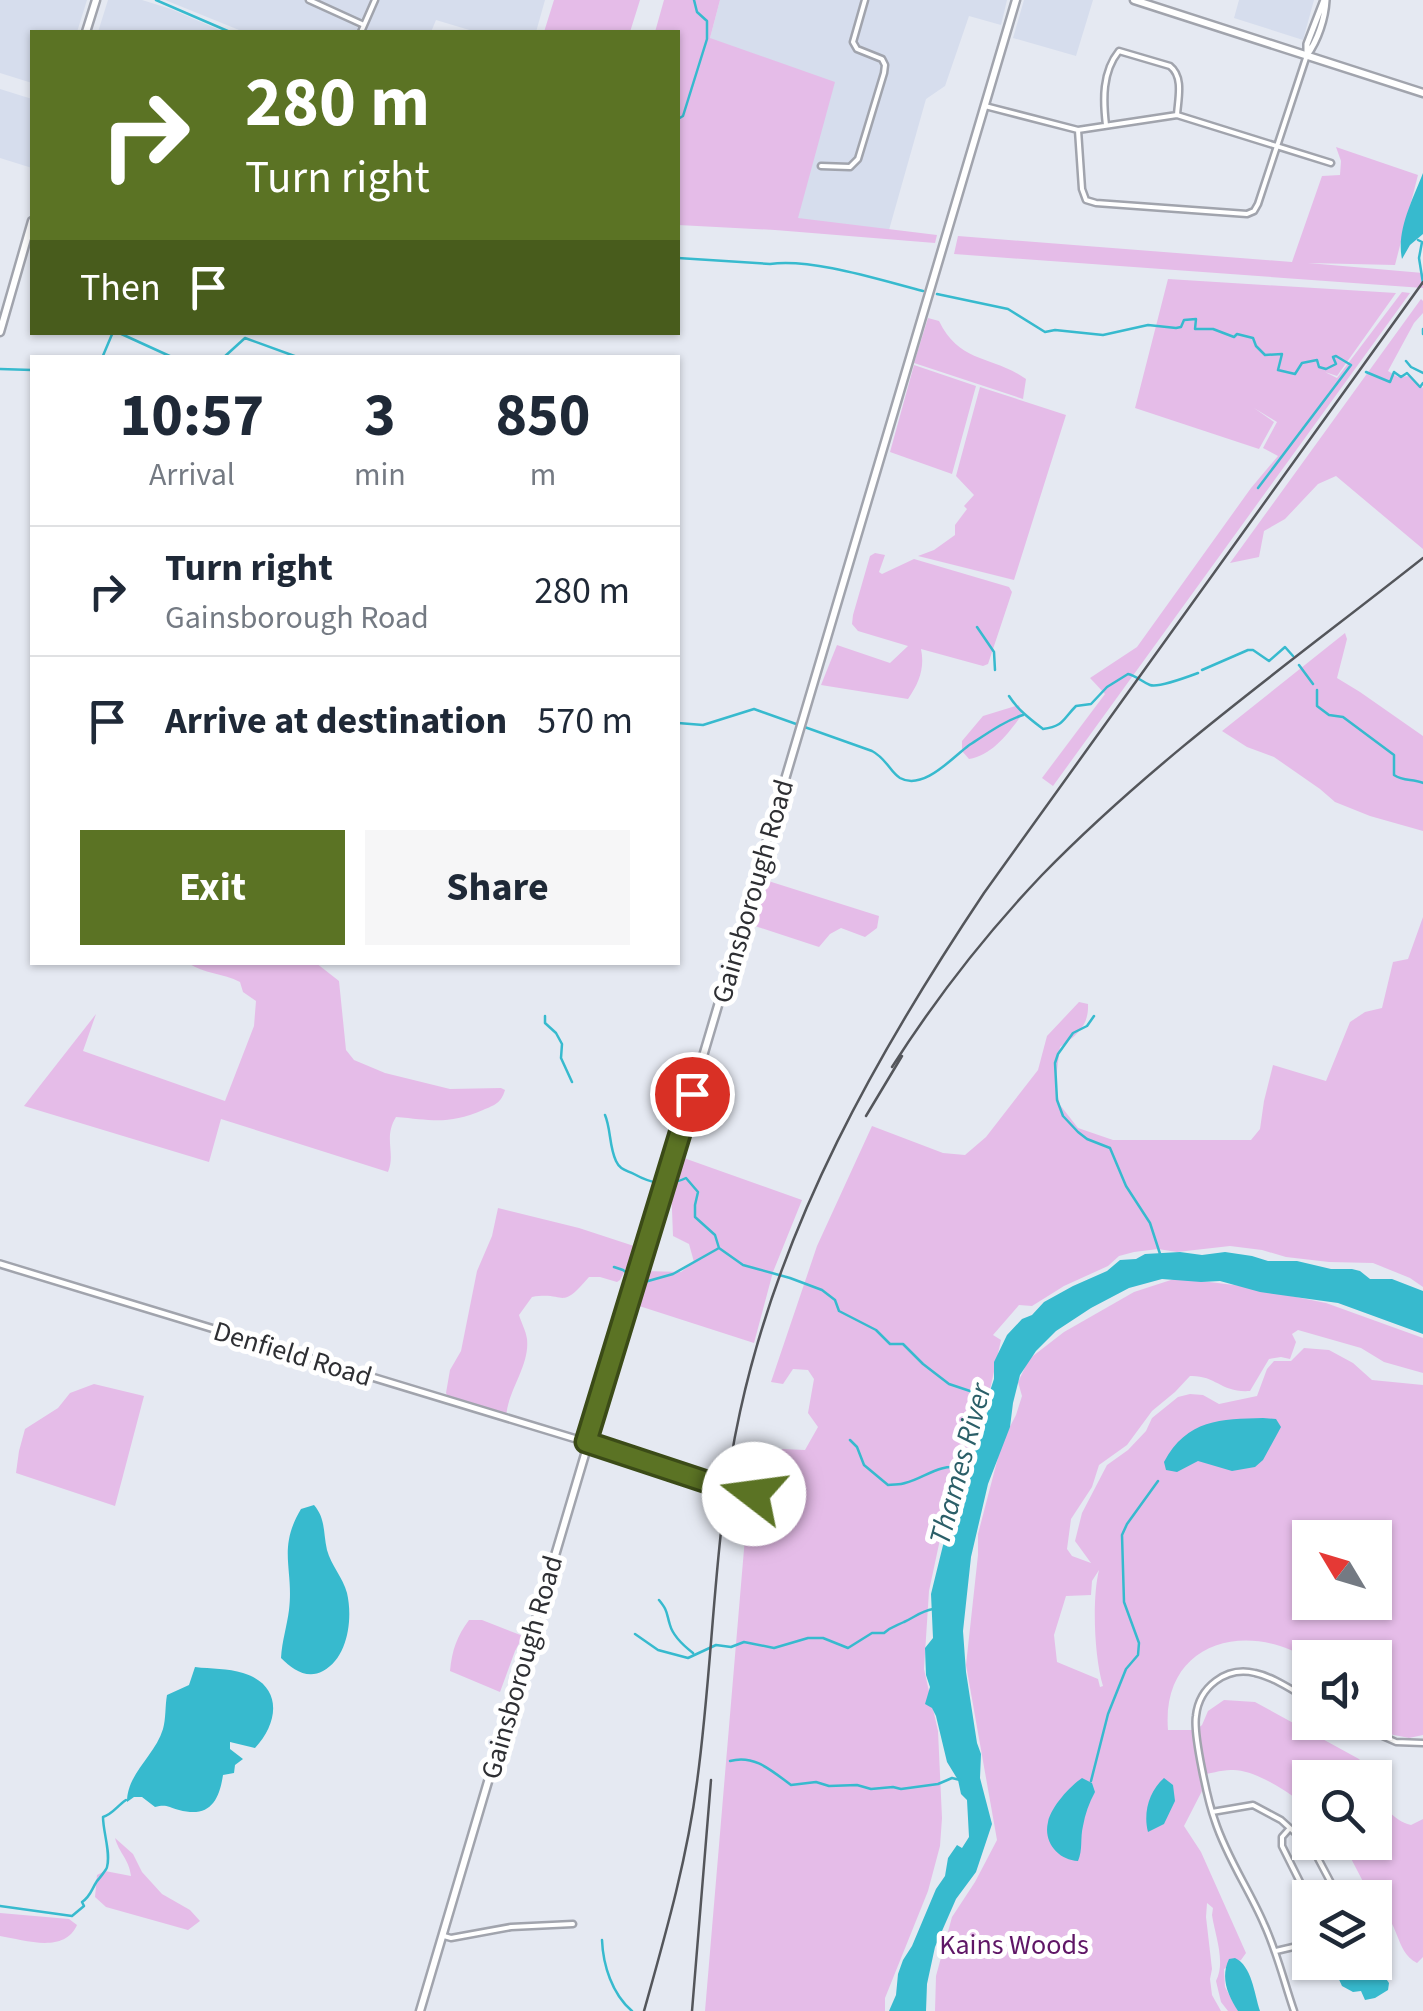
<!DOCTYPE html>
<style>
body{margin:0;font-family:"Source Sans 3",sans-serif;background:#f6f6f7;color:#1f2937;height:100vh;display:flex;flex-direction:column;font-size:38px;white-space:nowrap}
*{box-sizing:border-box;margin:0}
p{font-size:32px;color:#747a83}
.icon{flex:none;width:55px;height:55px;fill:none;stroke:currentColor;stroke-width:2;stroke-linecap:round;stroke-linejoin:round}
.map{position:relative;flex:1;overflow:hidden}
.panel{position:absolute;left:30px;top:355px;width:650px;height:610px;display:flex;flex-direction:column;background:#fff;border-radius:0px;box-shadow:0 2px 8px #0004}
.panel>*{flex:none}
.banner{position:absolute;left:30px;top:30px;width:650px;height:305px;border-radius:0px;box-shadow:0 2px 8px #0004;background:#5b7324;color:#fff;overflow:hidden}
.needle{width:65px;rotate:308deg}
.tools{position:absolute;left:1292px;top:1520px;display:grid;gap:20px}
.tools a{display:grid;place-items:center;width:100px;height:100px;border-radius:0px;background:#fff;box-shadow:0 2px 8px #0004;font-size:50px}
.pin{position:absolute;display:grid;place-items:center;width:85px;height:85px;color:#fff;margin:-42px;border:5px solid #fff;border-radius:50%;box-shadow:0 2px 10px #0007}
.me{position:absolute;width:110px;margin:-55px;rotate:285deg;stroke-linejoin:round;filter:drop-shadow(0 0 8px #0008)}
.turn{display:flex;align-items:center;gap:35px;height:210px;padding:0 50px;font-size:45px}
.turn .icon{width:130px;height:130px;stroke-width:2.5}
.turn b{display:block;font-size:70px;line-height:85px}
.then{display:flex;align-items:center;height:95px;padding:0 50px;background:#0003;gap:20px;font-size:38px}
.eta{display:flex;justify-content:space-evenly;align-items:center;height:170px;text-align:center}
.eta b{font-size:60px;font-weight:700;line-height:70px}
.primary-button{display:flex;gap:20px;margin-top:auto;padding:20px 50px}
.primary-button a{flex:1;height:115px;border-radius:0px;background:#5b7324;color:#fff;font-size:40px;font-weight:700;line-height:115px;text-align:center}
.primary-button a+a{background:#f6f6f7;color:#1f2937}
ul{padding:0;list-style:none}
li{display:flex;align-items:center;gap:30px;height:130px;padding:0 50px;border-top:2px solid #e0e1e3}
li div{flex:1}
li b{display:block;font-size:38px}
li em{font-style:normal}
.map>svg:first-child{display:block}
</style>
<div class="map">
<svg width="1423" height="2011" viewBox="0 0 1423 2011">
<rect width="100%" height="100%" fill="#e5e9f2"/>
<path fill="#d6dded" d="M0,0H87L77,32H32V83L0,73Z
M108,0H142L171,9L224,32H98Z
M165,0H545L536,32H476L436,20L431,32H244Z
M720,0H1007L1001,25L969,16L945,86L926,99L889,230L797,219L710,38Z
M1024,0H1093L1076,56L1013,38Z
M1239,0H1314L1303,40L1234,18Z
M0,89L32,99V168L0,158Z"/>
<path fill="#e5bce8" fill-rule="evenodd" d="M554,0H640L630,32H544Z
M664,0H720L710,38L835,82L798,218L937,235L935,243L775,230L678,225V32H655Z
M1336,147L1418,175L1395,265L1308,263L1423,273V288L954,254L958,236L1292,262L1322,176L1340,175L1341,161Z
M1168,279L1396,293L1337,376L1325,372L1337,378L1402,292L1410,293L1053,786L1042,778L1105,694L1090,678L1137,647L1251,488L1278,456L1263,448L1277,422L1254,408L1274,422L1259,449L1135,408Z
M1421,299L1423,301V313L1414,323L1388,371L1398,377L1410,376L1423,388V549L1336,476L1318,484L1285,519L1264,531L1259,557L1230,563Z
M928,318L939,321C960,364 992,355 1026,379L1023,399L914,363Z
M914,365L976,386L952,474L890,452Z
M980,387L1066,415L1014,580L918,556L934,550L955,535V525L967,509L964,506L974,495L956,476Z
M875,553L885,555L879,572L882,574L914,559L1009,587L1012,592L988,664L983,666L921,649C925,668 919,683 908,699L821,685L837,645L890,663L908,646L858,631L852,624L853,615L870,556Z
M1345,633L1347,639L1337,678L1360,692L1423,736V831L1370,816L1335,802L1320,789L1274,757L1247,747L1222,731Z
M1019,705L1022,715C1008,733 993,755 969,759L962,751V741L983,716Z
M762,879L879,916L877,928L865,937L841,928L830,934L819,947L749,924Z
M1423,917V1287L1410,1278L1373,1263L1329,1262L1286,1257L1262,1250L1230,1246L1177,1252L1158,1249L1134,1252L1119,1256L1108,1266L1064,1286L1032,1306L1019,1305L993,1335L1001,1340L983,1421L952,1483L929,1591L924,1669L938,1731L942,1818L940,1846L928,1891L885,1998V2011H705L748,1502L759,1495L782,1449L805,1450L818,1427L808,1413L814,1379L808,1370L793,1369L783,1384L771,1382L817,1246L872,1126L943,1153L965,1155L986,1137L1038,1070L1047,1036L1079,1002L1088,1004C1089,1026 1077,1035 1060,1047L1055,1086L1060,1105L1078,1128L1113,1140H1251L1260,1129L1264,1101L1273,1065L1326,1081L1350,1022L1365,1012L1382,1008L1393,962L1408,959Z
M188,963H316L339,981L346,1050L354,1060L385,1073L450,1089L501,1088L505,1090C501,1103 495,1105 483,1110C448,1125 432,1120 396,1117C383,1138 396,1153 388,1172L221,1119L209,1162L24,1106L96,1014L83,1051L225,1101L254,1026L256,1001L243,992L240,982C223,973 204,974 188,963Z
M681,1157L802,1200L773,1272L754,1343L633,1304L645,1271L681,1272L694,1262L689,1244L673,1236L671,1184Z
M498,1208L579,1228L637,1247L620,1280L617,1282L600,1277H589C559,1312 567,1291 532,1297L519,1315C521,1322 526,1331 527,1339C530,1366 507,1391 506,1418L464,1406L448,1397L446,1393L450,1370L461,1351L477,1271L492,1236Z
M1177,1278L1242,1286L1326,1303L1423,1338V1373L1384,1362L1361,1348L1298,1330L1292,1334L1296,1342L1290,1359L1281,1357L1269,1359L1250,1391C1221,1393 1216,1375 1190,1376L1175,1392L1152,1411L1127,1445L1099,1465L1092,1487L1071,1519L1067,1549L1072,1556L1091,1563L1075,1541L1082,1513L1107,1465L1128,1450L1146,1431L1152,1418L1178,1397L1190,1394L1203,1395L1219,1404L1257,1396L1267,1369L1274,1361H1291L1304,1348L1329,1350L1353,1363L1372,1380L1423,1385V1735L1409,1738L1384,1733L1389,1712L1386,1706L1375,1700V1658H1310V1660C1245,1619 1161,1643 1168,1730H1196L1202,1725L1208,1711L1224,1700L1255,1702L1359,1759L1365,1765L1371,1777L1310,1778V1809C1293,1795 1254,1768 1231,1770C1220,1770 1210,1774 1199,1775L1202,1791L1184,1826L1201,1852L1246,1953L1241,1960L1224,1969L1225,1987L1238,2011H1228L1221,2002L1216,1981C1226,1962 1215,1935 1212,1915L1213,1908L1207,1903L1206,1917L1212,1969L1210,1979L1212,1995L1221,2011H935L936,1976L952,1917L975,1882L997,1840L966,1665L978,1555V1534L1002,1442L1016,1415L1022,1396L1018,1382L1029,1359L1064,1332L1134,1292ZM1310,1538H1375V1602H1310ZM1099,1570C1092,1598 1094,1656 1103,1686L1100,1687L1098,1679L1057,1662L1054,1635L1066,1596L1091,1595L1092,1581Z
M94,1384L144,1396L115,1506L16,1473L19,1451L25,1429L58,1408L70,1393Z
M469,1620H482L523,1636L515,1651L500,1692L450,1671C452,1650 457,1636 469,1620Z
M1375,1787C1382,1805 1392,1820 1411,1825L1423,1819V1957L1417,1963C1393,1950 1402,1921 1375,1907V1898L1371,1897L1343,1843L1375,1842Z
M115,1838L133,1854L142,1872L162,1894L190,1910L200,1921L188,1930L106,1907L95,1897L97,1875L105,1871L131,1876C129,1859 119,1853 115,1838Z
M0,1913L69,1919L77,1925C64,1954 25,1940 0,1936Z"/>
<path fill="#37bace" d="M1423,173V234L1410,245L1402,259C1396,231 1413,199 1423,173Z
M1180,1252L1202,1255L1225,1252L1252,1256L1268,1261H1297L1331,1269H1352L1360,1271L1370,1279H1392L1423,1291V1334L1338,1303L1260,1292L1220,1281L1201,1282L1162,1279L1129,1288L1091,1308L1056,1331L1036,1351L1020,1375L1013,1403L1010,1427L988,1484L971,1557L963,1631L966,1672L977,1743L981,1754L980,1778L992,1824L976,1872L956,1899L935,1947L927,1984L926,2011H889L896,1995L898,1974L903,1960L912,1946L936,1889L945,1876L948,1858L957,1845L962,1848L969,1837L967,1800L961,1794L958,1780L947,1762L936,1716L932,1708L925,1704L930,1687L926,1675L925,1648L933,1638L931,1594L947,1529L948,1515L958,1471L968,1456L988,1411L986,1403L994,1379V1362L1007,1335L1022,1319L1032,1315L1044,1302L1073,1286L1107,1271L1120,1260L1136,1259L1145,1254Z
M1263,1418L1276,1419L1281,1427L1263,1460L1255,1467L1232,1471L1198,1461L1177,1472L1166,1470L1164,1462C1187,1419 1221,1419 1263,1418Z
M314,1505C326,1519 323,1533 327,1550C331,1565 343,1578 347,1593C353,1619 348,1658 323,1671C307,1680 292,1669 281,1658C282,1641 287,1626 289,1610C294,1569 277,1549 301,1509Z
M195,1667C211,1669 228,1668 243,1673C282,1685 280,1721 255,1748L230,1742V1749L243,1759L235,1765L234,1773L223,1775C219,1802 209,1818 179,1810C168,1807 166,1804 155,1807L142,1797H134L127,1802C127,1773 155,1756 163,1729C166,1719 165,1706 167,1695L189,1685Z
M1082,1778L1092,1783L1095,1792C1089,1803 1085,1814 1083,1826C1080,1838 1083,1850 1078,1861C1058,1860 1043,1842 1048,1822C1051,1807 1070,1786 1082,1778Z
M1164,1778L1173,1785L1175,1801L1164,1824L1148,1832C1143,1813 1149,1791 1164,1778Z
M1235,1958C1252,1966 1254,1993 1260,2011H1238C1228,1995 1220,1978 1229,1959Z
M1363,1972L1382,1973L1389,1983L1388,1990L1375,1998L1365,2000L1361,1991L1353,1992L1342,1986L1337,1975Z"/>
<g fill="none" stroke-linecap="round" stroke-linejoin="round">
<path stroke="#37bace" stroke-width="2.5" d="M156,0L230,32
M678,119L683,116L707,39V21L697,12L694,0
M1418,240L1422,242L1419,258L1423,283
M678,258L770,264C812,258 880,280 923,291
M937,294L1008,309L1045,332L1055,330L1103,335L1148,325L1176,328L1181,327L1184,320L1196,319L1195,329H1213L1234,337L1237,334L1253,338L1256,346L1265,355L1282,354L1278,370L1295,374L1302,363L1317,360L1319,367L1326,369L1336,364L1333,357L1336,356L1351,365L1258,488
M1423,329V334
M117,332L174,358
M102,358L113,332
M223,358L245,338L300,358
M1406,361L1411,367L1423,373
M0,369L32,370
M1366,372L1390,382L1394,372L1401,377L1407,373L1420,387L1423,383
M977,627L994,652L995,670
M1299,665L1313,684
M1202,670L1248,650H1253L1269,661L1285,647L1293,656
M1317,690V706L1329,715L1343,717L1394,755V775C1404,782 1413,778 1423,783
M1009,696C1018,710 1030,719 1043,729C1064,726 1062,720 1076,706L1091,704L1107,687L1128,674C1137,676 1142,682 1150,685C1158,688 1190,676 1198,673
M678,723L703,725L754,709L872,751C887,759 890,772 900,778C923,791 952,758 968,746C985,735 1004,721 1023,715
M545,1016V1023L556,1033L562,1044L561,1058L572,1082
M1094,1016L1087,1026L1073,1033L1058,1054L1055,1063L1057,1100L1063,1116L1078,1132L1087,1139L1110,1148L1126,1186L1150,1223L1161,1257
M605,1115C611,1129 609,1146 616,1161C620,1170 626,1170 634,1174C652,1184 668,1187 686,1178L698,1192L695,1205V1217L715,1235L719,1248L743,1265L790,1278L822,1290L835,1300L839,1311L876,1330L890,1344H903L923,1364L949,1384L985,1396L987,1403
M614,1267L623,1270L641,1283L673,1274L719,1248
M850,1440L857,1447L864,1465L888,1485C894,1484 900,1485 905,1483C925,1478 939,1463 961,1468
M659,1600C668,1611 666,1612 670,1625C673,1636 684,1646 693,1653
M635,1634L658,1650L688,1658L716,1645L731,1647L744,1642L774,1648L808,1638H823L848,1648L872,1633H884C892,1626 896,1626 904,1622C915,1617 921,1611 933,1609
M730,1761C754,1754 772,1771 791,1785L816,1782L829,1786L857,1785L871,1789L893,1787L901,1789L938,1784L952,1778L960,1780
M1091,1781L1108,1714L1126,1669L1138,1655L1139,1643L1124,1602L1122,1535L1127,1524L1158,1481
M0,1906L72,1916L84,1906L82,1902C91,1896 91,1890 97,1881C98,1880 107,1869 107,1867C111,1853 103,1832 103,1817C113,1814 117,1806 126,1800
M602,1940C603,1965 612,1994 632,2011"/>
<defs>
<path id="minor" d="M309,0L364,25
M361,32L375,0
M985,106L1078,130L1177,115L1331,163
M1106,125C1103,100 1102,72 1119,51L1170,66C1184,77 1178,99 1177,115
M1078,130L1082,189L1086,200L1096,203L1247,214L1254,211L1258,204L1307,55
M821,166L850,167L858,159L884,73L885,65L882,59L857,49L853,42L865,0
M590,1443L719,1485
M1351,1722L1396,1742L1423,1743
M1212,1812L1253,1805L1281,1820L1313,1849L1339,1898
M1290,1828L1282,1837V1846L1310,1902
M444,1936L451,1938L511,1927L573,1924
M1276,1951L1310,1943
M1294,2011C1284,1982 1277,1952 1264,1924C1249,1889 1227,1858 1215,1821C1208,1802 1193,1734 1196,1716C1199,1687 1226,1666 1255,1673C1274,1677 1293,1691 1310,1700"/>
<path id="tertiary" d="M1307,54V44L1324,0
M1307,55C1318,40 1325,18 1326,0
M0,1264L586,1442"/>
<path id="secondary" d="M1134,0L1423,93
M86,32L96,0
M0,332L32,221
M420,2011C616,1340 820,671 1016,0"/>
</defs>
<use href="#minor" stroke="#a1a4ad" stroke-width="9"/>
<use href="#tertiary" stroke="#a1a4ad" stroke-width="10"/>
<use href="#secondary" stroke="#a1a4ad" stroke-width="11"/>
<use href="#minor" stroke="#fff" stroke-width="4"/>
<use href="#tertiary" stroke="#fff" stroke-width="5"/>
<use href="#secondary" stroke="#fff" stroke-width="6"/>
<path stroke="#54565b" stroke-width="2.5" d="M892,1067C936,998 986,934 1042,875C1157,757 1294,660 1423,558
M866,1116L902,1056
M644,2011C665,1936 687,1860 697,1782C714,1659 713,1534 740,1412C781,1223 877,1053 984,893L1423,282
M692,2011L711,1780"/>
<defs>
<path id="minor-bridge" d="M719,1485L746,1493"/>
</defs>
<use href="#minor-bridge" stroke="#a1a4ad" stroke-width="9" stroke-linecap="butt"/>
<use href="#minor-bridge" stroke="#fff" stroke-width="4"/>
</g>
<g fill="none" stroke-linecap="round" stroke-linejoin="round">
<defs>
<path id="route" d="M692,1094L586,1442L719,1486L754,1494"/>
</defs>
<use href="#route" stroke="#3b4b17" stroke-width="25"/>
<use href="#route" stroke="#5b7324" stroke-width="18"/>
</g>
<g text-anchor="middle" stroke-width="10" stroke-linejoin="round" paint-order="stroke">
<g font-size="28" fill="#2e2f33" stroke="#fff">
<text transform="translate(752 891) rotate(-74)" y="10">Gainsborough Road</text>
<text transform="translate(293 1353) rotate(17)" y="10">Denfield Road</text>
<text transform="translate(521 1667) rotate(-74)" y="10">Gainsborough Road</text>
</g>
<g font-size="28" fill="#5f1666" stroke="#fff">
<text x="1014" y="1954">Kains Woods</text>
</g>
<g font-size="30" font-style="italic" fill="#2b5f68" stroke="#fff">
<text transform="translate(960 1464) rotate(-75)" y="10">Thames River</text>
</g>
</g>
</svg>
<div class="tools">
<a><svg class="needle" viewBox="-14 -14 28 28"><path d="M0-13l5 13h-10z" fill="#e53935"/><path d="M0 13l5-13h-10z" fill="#747a83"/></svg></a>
<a><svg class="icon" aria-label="sound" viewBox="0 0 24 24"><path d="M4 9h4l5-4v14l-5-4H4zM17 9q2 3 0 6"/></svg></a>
<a><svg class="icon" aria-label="search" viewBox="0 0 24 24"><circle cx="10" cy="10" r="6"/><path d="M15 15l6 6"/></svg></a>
<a><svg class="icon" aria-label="layers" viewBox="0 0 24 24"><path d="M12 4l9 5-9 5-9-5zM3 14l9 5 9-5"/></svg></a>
</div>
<div class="pin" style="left:692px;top:1094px;background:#d93025"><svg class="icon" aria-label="arrive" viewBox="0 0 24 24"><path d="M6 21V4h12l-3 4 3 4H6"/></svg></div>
<svg class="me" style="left:754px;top:1494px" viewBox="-20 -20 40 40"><circle r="19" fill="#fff"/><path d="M0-13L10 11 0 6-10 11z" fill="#5b7324"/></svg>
<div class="banner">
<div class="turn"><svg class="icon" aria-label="right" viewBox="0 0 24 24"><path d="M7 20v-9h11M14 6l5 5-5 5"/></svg><div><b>280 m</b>Turn right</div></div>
<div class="then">Then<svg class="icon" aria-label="arrive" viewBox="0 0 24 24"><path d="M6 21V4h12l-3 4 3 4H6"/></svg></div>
</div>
<section class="panel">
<div class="eta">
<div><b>10:57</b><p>Arrival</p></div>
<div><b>3</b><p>min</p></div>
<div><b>850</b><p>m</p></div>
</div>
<ul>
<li><svg class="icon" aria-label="right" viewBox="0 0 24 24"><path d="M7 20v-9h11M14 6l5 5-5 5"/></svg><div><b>Turn right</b><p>Gainsborough Road</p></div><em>280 m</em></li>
<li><svg class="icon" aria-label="arrive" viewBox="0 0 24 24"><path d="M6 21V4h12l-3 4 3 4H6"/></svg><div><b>Arrive at destination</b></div><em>570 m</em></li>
</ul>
<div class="primary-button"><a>Exit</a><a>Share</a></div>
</section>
</div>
